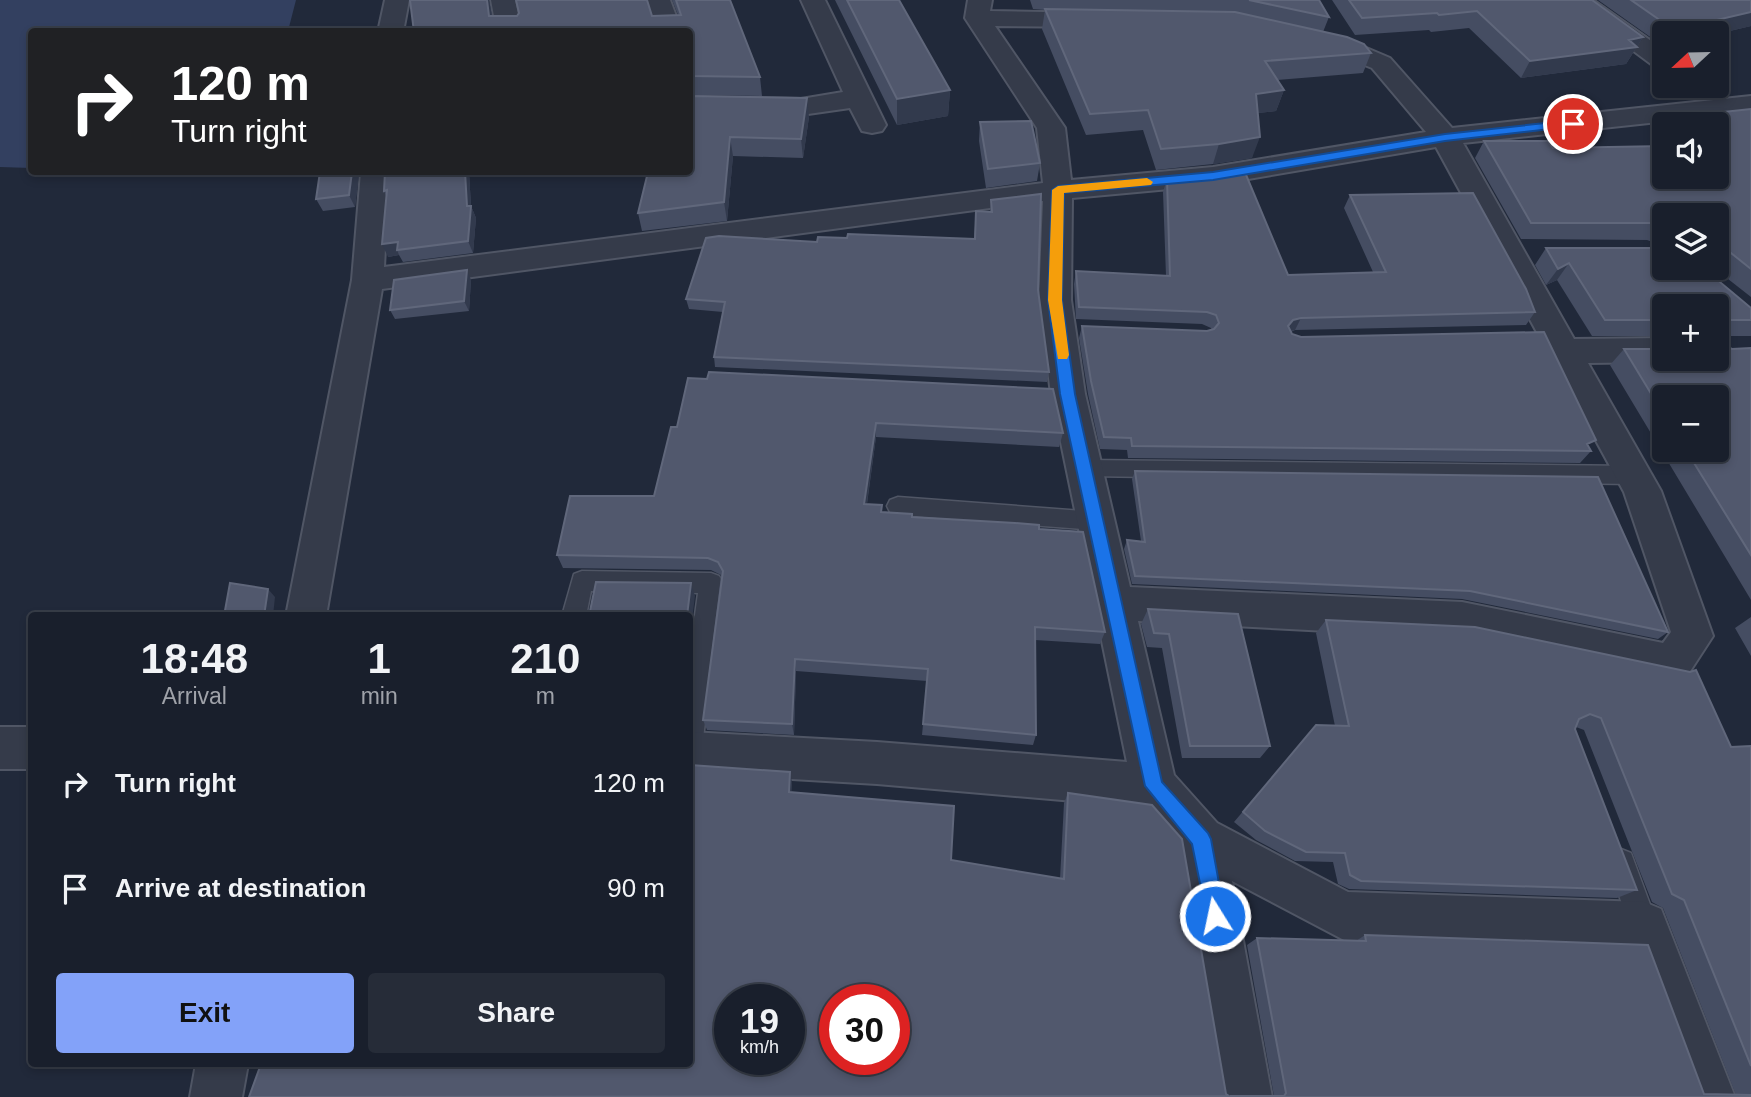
<!DOCTYPE html>
<meta charset="utf-8">
<style>
body{margin:0;font-family:Arial,sans-serif;background:#262c38;color:#f1f3f6;height:100vh;display:flex;flex-direction:column;font-size:26px;white-space:nowrap}
*{box-sizing:border-box;margin:0}
p{font-size:23px;color:#9fa2a9}
.icon{flex:none;width:38px;height:38px;fill:none;stroke:currentColor;stroke-width:2;stroke-linecap:round;stroke-linejoin:round}
.map{position:relative;flex:1;overflow:hidden}
.sheet{position:absolute;left:28px;top:612px;width:665px;height:455px;display:flex;flex-direction:column;background:#191f2c;border-radius:7px;box-shadow:0 4px 10px #0003,0 0 0 2px #373d48}
.sheet>*{flex:none}
.guide{position:absolute;left:28px;top:28px;width:665px;height:147px;border-radius:7px;box-shadow:0 4px 10px #0003,0 0 0 2px #373d48;background:#202124;color:#fff;overflow:hidden}
.needle{width:46px;rotate:248deg}
.fabs{position:absolute;left:1652px;top:21px;display:grid;gap:14px}
.fabs a{display:grid;place-items:center;width:77px;height:77px;border-radius:7px;background:#191f2c;box-shadow:0 4px 10px #0003,0 0 0 2px #373d48;font-size:35px}
.speed{position:absolute;left:714px;top:984px;display:flex;gap:14px;font-size:35px;font-weight:700;text-align:center}
.speed>*{display:grid;place-content:center;width:91px;height:91px;border-radius:50%;background:#191f2c;box-shadow:0 4px 10px #0003,0 0 0 2px #373d48;line-height:1}
.speed small{font-size:18px;font-weight:400}
.speed .limit{border:10px solid #d22;background:#fff;color:#111}
.pin{position:absolute;display:grid;place-items:center;width:60px;height:60px;color:#fff;margin:-30px;border:4px solid #fff;border-radius:50%;box-shadow:0 2px 7px #0007}
.me{position:absolute;width:77px;margin:-38px;rotate:350deg;stroke-linejoin:round;filter:drop-shadow(0 0 5px #0008)}
.turn{display:flex;align-items:center;gap:24px;height:147px;padding:0 28px;font-size:32px}
.turn .icon{width:91px;height:91px;stroke-width:2.5}
.turn b{display:block;font-size:49px;line-height:60px}
.eta{display:flex;justify-content:space-evenly;align-items:center;height:119px;text-align:center}
.eta b{font-size:42px;font-weight:600;line-height:49px}
.cta{display:flex;gap:14px;margin-top:auto;padding:14px 28px}
.cta a{flex:1;height:80px;border-radius:7px;background:#83a2f9;color:#111;font-size:28px;font-weight:600;line-height:80px;text-align:center}
.cta a+a{background:#262c38;color:#f1f3f6}
ul{padding:0;list-style:none}
li{display:flex;align-items:center;gap:21px;height:105px;padding:0 28px}
li div{flex:1}
li b{display:block;font-size:26px}
li em{font-style:normal}
.map>svg:first-child{display:block}
</style>
<div class="map">
<svg width="1751" height="1097" viewBox="0 0 1751 1097">
<rect width="100%" height="100%" fill="#21293a"/>
<path fill="#334060" d="M0,0H296L288,31L32,32L31,168L0,167Z"/>
<g fill="none" stroke-linecap="round" stroke-linejoin="round">
<defs>
<path id="lane" d="M1085,460L1633,466L1641,469L1644,475L1641,481L1633,484L1085,476L1077,474L1074,468L1077,462Z
M898,497L1096,512L1104,515L1107,521L1104,527L1096,530L898,515L890,512L887,506L890,500Z
M582,571L711,573L719,576L723,583L703,738L699,746L690,750V652L698,593L591,591L586,616H562L574,574Z
M1621,849L1631,853L1658,926L1654,936L1644,940L1634,936L1607,863L1611,853Z"/>
<path id="street" d="M385,0H409L403,32H378Z
M491,0H515L522,32H497Z
M646,0H670L682,32H657Z
M801,0H825L886,125L882,131L872,133L862,131L850,108L801,115L690,113V97L801,99L843,92Z
M968,0H992L990,11L1097,13L1106,15L1109,20L1106,25L1097,27L995,26L1065,128L1071,180L1213,167L1426,132L1372,68L1340,55L1311,48L1307,43L1311,38L1320,35L1357,44L1390,58L1452,128L1751,96V112L1463,143L1574,339L1664,338V359H1675L1664,362L1588,363L1661,491L1713,636L1687,676L1672,682L1462,638L1138,621L1174,775L1217,823L1348,892L1644,902L1661,909L1735,1097H1683L1629,950L1344,940L1232,881L1272,1097H1220L1180,849L1143,807L877,784L690,773V732L877,742L1127,762L1051,394L1039,300L1043,201L382,289L326,616H286L352,280L361,172H389L384,267L1043,183L1037,128L965,18ZM1436,147L1624,492L1671,632L1663,643L1462,602L1130,587L1085,394L1071,300L1072,198L1213,185Z
M1565,0H1593L1664,50V70L1655,67Z
M0,727H32V769H0Z
M196,1064H248L242,1097H190Z"/>
</defs>
<use href="#lane" stroke="#505665" stroke-width="3"/>
<use href="#street" stroke="#505665" stroke-width="4"/>
<use href="#lane" fill="#353b4a" fill-rule="evenodd"/>
<use href="#street" fill="#353b4a" fill-rule="evenodd"/>
</g>
<path fill="#454d62" fill-rule="evenodd" d="M489,0L492,16H517L678,15L672,0H730L760,77L762,96L690,95V32H414Z
M835,0H899L950,90L948,116L897,125Z
M1030,0H1319L1329,17L1323,32L1371,53L1363,73L1277,80L1284,90L1276,111L1258,113L1252,158L1213,164L1156,170L1143,130L1086,135L1042,29L1045,10L1033,9Z
M1332,0H1592L1643,37L1626,64L1521,78L1469,28L1431,32L1429,30L1355,35Z
M1598,0H1751V26L1717,34L1664,33V46H1663Z
M690,96L809,117L803,158L733,156L727,221L642,231L638,213Z
M1751,109V297L1714,268H1717V215H1664V246L1647,240L1521,239L1475,158L1484,141L1553,148L1717,177V124H1672L1677,117Z
M980,122L1040,163L1037,181L986,188L979,141Z
M320,172H359L355,207L323,211L316,199Z
M385,172H469L471,206L476,218L473,253L403,262L399,255L388,257L386,196L384,191Z
M1167,179L1288,275L1373,272L1344,208L1350,195L1535,312L1526,325L1295,330L1291,332L1292,334L1589,447L1591,451L1580,463L1128,458L1127,450L1100,449L1088,394L1079,338L1082,326L1207,331L1212,330L1211,328L1202,324L1076,319L1074,284L1076,271L1166,276L1163,192Z
M991,200L1038,290L1049,372L1047,382L715,367L714,357L723,312L689,309L686,299L817,242L847,238L974,239L976,211L990,212Z
M1546,248L1751,308V336H1730L1725,345L1732,349L1751,348V600L1610,365L1624,349L1717,359V306H1664V336H1592L1557,280L1546,285L1535,265ZM1664,397L1717,450H1664Z
M471,280L469,311L395,319L390,310Z
M1053,389L1063,433L1059,447L876,437L867,504L882,512L912,517L1039,529L1105,632L1100,644L1035,640L1036,735L1033,745L922,735L927,681L796,671L794,735L707,730L703,720L721,575L711,570L563,568L557,555L654,496L677,427Z
M1135,471L1668,632L1658,639L1462,599L1132,584L1124,549L1127,540L1141,541L1132,479Z
M1148,609L1270,746L1260,758H1182L1162,648L1147,647L1141,624Z
M1751,617V656L1735,628Z
M1326,620L1731,747L1751,746V1097H249L690,1064L792,782L791,792L951,860L1060,879L1064,803L1068,793L1226,1094L1229,1096H1274L1247,945L1257,938L1356,941L1365,935L1704,1094L1736,1095L1663,908L1652,902L1584,730L1576,727L1575,729L1637,890L1617,898L1349,889L1338,884L1333,862L1295,861L1256,840L1234,822L1306,737L1335,726L1316,633Z"/>
<path fill="#323a4d" d="M487,0H489L495,32L489,16Z
M1751,12V26L1717,34L1672,33L1674,30Z
M1643,37L1626,64L1521,78L1530,61Z
M950,90L948,116L897,125V99Z
M1284,90L1276,111L1249,114L1256,94Z
M807,98L809,117L803,158L801,139Z
M730,137L733,156L727,221L724,202Z
M1260,137L1252,158L1213,164L1219,144Z
M352,172H359L355,207L349,195Z
M465,172H469L471,206L476,218L473,253L468,241Z
M398,242L397,250L399,255L388,257L382,244Z
M1569,263L1557,280L1546,285L1558,269Z
M467,270L471,280L469,311L464,301Z
M1301,318L1295,330L1287,332L1288,326L1293,320Z
M876,423V437L865,517L864,504Z
M691,583L695,596L690,636V616H687Z
M268,589L275,597L273,616H264Z
M795,659L796,671L794,735L792,724Z
M790,772L792,782L791,801L789,792Z"/>
<path fill="#51586d" stroke="#60677b" stroke-width="2" fill-rule="evenodd" d="M410,0H487L489,16H517L519,13L516,0H647L652,16L681,15L676,0H730L760,77L690,76V32H414Z
M847,0H899L950,90L897,99Z
M1249,0H1319L1329,17Z
M1349,0H1592L1643,37L1629,40L1637,47L1530,61L1477,11L1439,15L1437,13L1362,18Z
M1631,0H1751V12L1674,30Z
M1045,9L1235,12L1347,37L1364,44L1371,53L1265,61L1284,90L1256,94L1260,137L1219,144L1161,149L1148,110L1090,114Z
M690,96L807,98L801,139L730,137L724,202L638,213L648,172H690Z
M1751,109V269L1726,249H1717V215H1664V225L1660,223H1531L1484,141H1548L1553,148L1664,146V177H1717V124H1684L1677,117Z
M1031,121L1040,163L988,169L980,122Z
M1244,170L1288,275L1386,272L1350,195L1473,193L1526,289L1535,312L1301,318L1293,320L1288,326L1292,334L1301,337L1544,332L1596,440L1587,444L1591,451L1132,446L1131,438L1104,437L1091,381L1082,326L1207,331L1214,329L1219,323L1216,315L1207,312L1079,307L1076,271L1170,276L1167,179Z
M320,172H352L349,195L316,199Z
M385,172H465L467,206H471L468,241L397,250L398,242L382,244L387,190L384,191Z
M1041,194L1038,290L1049,372L714,357L725,302L686,299L706,238L719,236L817,242L818,237L847,238L848,234L975,239L976,211L992,212L991,200Z
M1546,248H1655L1664,251V268H1699L1708,272L1751,308V320H1730V340L1719,343L1732,349L1751,348V555L1686,450H1717V397H1664V415L1624,349H1664V359H1717V306H1664V320H1605L1569,263L1558,269Z
M467,270L464,301L390,310L394,280Z
M709,372L1053,389L1063,433L876,423L864,504L882,505L881,512L912,514V517L1015,523L1039,525V529L1083,532L1105,632L1035,627L1036,735L923,724L928,669L795,659L792,724L703,720L723,571L718,562L708,558L557,555L570,496H654L671,427H677L688,378L707,379Z
M1135,471L1598,477L1668,632L1470,591L1135,576L1127,540L1145,542Z
M596,582L691,583L687,616H589Z
M230,583L268,589L264,616H224Z
M1148,609L1238,614L1270,746H1190L1169,634L1154,633Z
M1326,620L1475,627L1690,672L1696,670L1731,747L1751,746V1066L1684,900L1672,894L1601,718L1590,714L1579,719L1575,729L1637,890L1361,881L1350,875L1345,853L1306,852L1265,831L1243,812L1316,725L1349,726Z
M690,765L790,772L789,792L954,806L951,860L1064,879L1068,793L1152,805L1182,839L1226,1094L1229,1096L249,1097L261,1064H690ZM730,999H789V1059H730ZM835,999H894V1059H835Z
M1365,935L1648,945L1704,1094L1751,1095V1097H1254L1230,1096H1284L1286,1093L1257,938L1366,941Z"/>
<path fill="#1a73e8" stroke="#114b97" stroke-width="2" d="M1573,120L1577,121V126L1445,141L1213,180L1064,193L1062,300L1075,394L1162,782L1208,833L1211,839L1225,916L1222,923L1215,926L1208,923L1192,844L1145,786L1060,394L1048,300L1052,190L1058,186L1213,172L1445,134Z"/>
<path fill="#f59e0b" d="M1147,178L1153,182L1151,185L1064,193L1062,300L1069,355L1067,359H1058L1048,300L1052,190L1058,186Z"/>
</svg>
<div class="fabs">
<a><svg class="needle" viewBox="-14 -14 28 28"><path d="M0-13l5 13h-10z" fill="#e53935"/><path d="M0 13l5-13h-10z" fill="#9fa2a9"/></svg></a>
<a><svg class="icon" aria-label="sound" viewBox="0 0 24 24"><path d="M4 9h4l5-4v14l-5-4H4zM17 9q2 3 0 6"/></svg></a>
<a><svg class="icon" aria-label="layers" viewBox="0 0 24 24"><path d="M12 4l9 5-9 5-9-5zM3 14l9 5 9-5"/></svg></a>
<a>+</a>
<a>−</a>
</div>
<div class="speed"><div>19<small>km/h</small></div><div class="limit">30</div></div>
<div class="pin" style="left:1573px;top:124px;background:#d93025"><svg class="icon" aria-label="arrive" viewBox="0 0 24 24"><path d="M6 21V4h12l-3 4 3 4H6"/></svg></div>
<svg class="me" style="left:1215px;top:916px" viewBox="-20 -20 40 40"><circle r="17" fill="#1a73e8" stroke="#fff" stroke-width="3"/><path d="M0-11L8 9 0 5-8 9z" fill="#fff"/></svg>
<div class="guide">
<div class="turn"><svg class="icon" aria-label="right" viewBox="0 0 24 24"><path d="M7 20v-9h11M14 6l5 5-5 5"/></svg><div><b>120 m</b>Turn right</div></div>
</div>
<section class="sheet">
<div class="eta">
<div><b>18:48</b><p>Arrival</p></div>
<div><b>1</b><p>min</p></div>
<div><b>210</b><p>m</p></div>
</div>
<ul>
<li><svg class="icon" aria-label="right" viewBox="0 0 24 24"><path d="M7 20v-9h11M14 6l5 5-5 5"/></svg><div><b>Turn right</b></div><em>120 m</em></li>
<li><svg class="icon" aria-label="arrive" viewBox="0 0 24 24"><path d="M6 21V4h12l-3 4 3 4H6"/></svg><div><b>Arrive at destination</b></div><em>90 m</em></li>
</ul>
<div class="cta"><a>Exit</a><a>Share</a></div>
</section>
</div>
